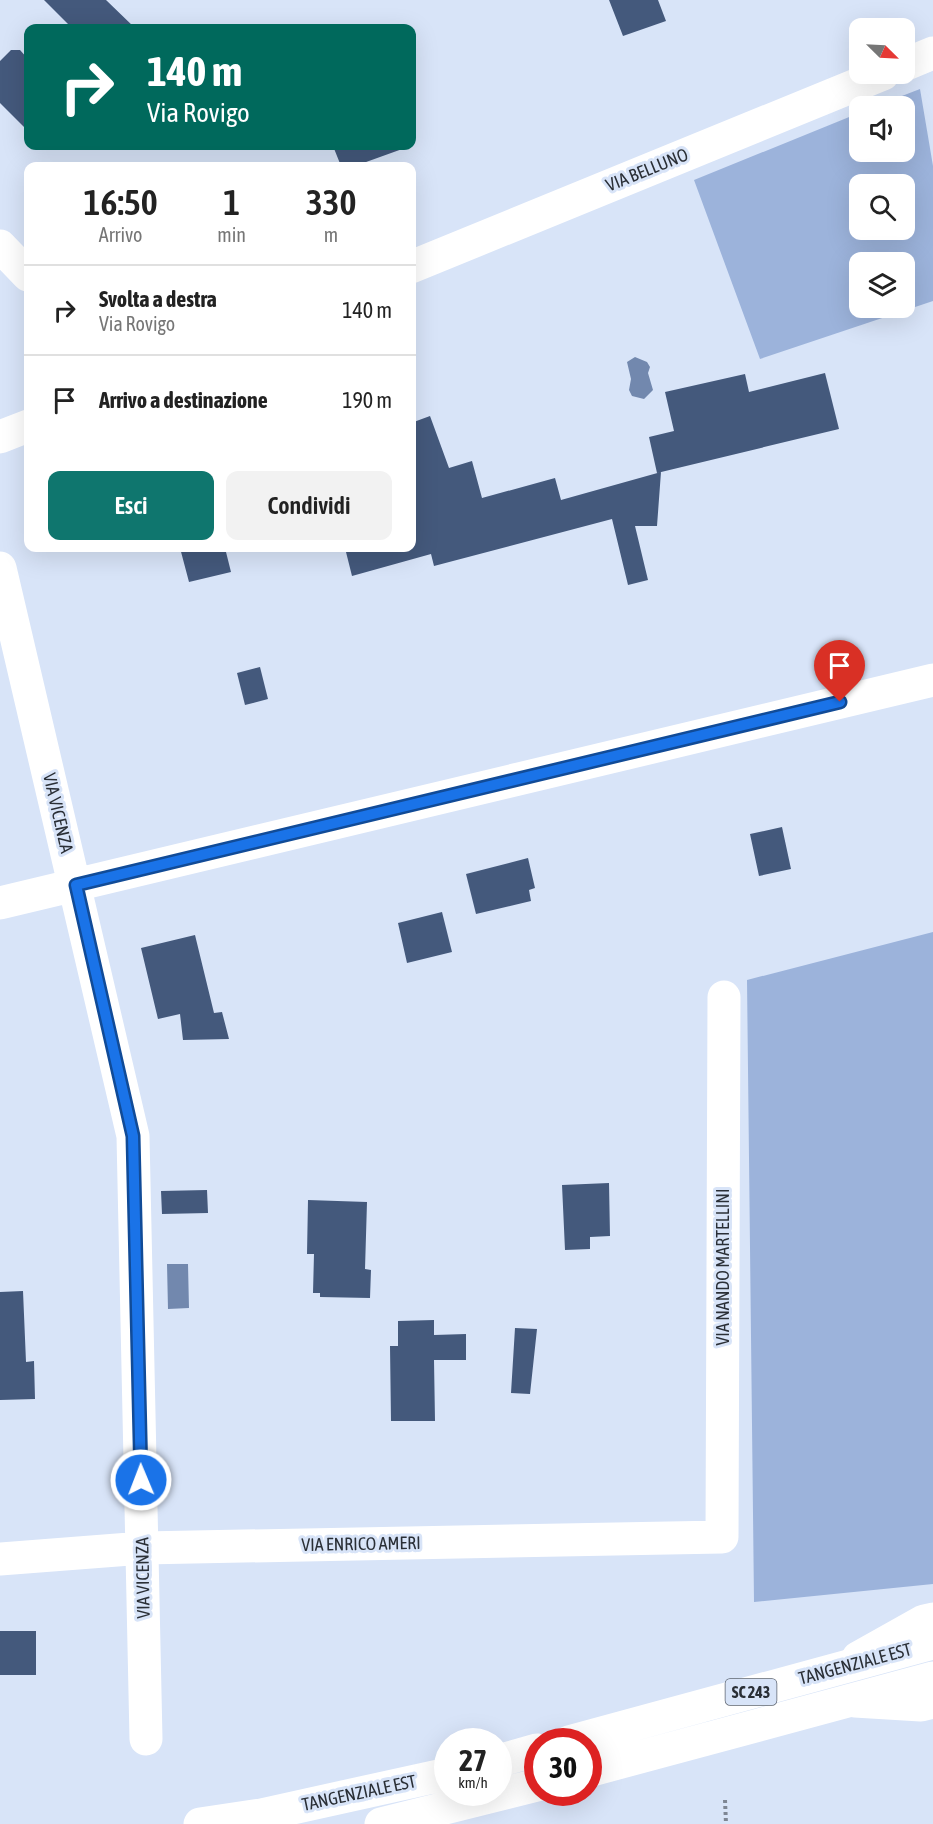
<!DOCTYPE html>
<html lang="it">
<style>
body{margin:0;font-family:"Asap Condensed",sans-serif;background:#f2f2f2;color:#222;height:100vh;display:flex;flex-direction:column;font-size:22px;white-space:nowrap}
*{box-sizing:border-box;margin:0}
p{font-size:20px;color:#767676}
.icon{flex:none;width:33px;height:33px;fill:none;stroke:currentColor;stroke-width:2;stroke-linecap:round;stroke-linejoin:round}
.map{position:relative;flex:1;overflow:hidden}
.side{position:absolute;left:24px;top:162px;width:392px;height:390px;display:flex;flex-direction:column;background:#fff;border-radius:12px;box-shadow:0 6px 24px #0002}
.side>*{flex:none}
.top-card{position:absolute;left:24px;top:24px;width:392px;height:126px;border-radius:12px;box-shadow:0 6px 24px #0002;background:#00695c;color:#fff;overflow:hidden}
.needle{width:39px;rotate:114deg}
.fabs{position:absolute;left:849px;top:18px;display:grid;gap:12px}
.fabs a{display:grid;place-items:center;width:66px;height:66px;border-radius:12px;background:#fff;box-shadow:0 6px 24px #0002;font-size:30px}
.speed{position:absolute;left:434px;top:1728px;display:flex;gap:12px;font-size:30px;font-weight:700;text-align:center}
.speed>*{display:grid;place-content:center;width:78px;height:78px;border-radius:50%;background:#fff;box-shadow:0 6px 24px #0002;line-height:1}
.speed small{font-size:15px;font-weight:400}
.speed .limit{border:9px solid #d22;background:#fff;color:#111}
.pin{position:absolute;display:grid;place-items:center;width:51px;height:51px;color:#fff;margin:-62px -26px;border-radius:50% 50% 50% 0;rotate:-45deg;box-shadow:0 0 6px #0007}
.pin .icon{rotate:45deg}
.me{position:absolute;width:66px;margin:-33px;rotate:359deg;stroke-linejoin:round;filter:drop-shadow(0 0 4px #0008)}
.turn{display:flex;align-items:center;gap:21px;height:126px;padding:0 24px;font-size:27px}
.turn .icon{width:78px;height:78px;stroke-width:2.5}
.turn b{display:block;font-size:42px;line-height:51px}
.eta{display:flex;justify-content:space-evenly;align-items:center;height:102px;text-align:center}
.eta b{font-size:36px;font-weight:600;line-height:42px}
.cta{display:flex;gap:12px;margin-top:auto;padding:12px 24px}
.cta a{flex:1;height:69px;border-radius:12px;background:#0f766e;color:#fff;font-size:24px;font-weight:600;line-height:69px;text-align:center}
.cta a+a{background:#f2f2f2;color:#222}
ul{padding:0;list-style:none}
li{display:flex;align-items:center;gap:18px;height:90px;padding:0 24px;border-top:2px solid #e0e0e0}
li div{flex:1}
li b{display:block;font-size:22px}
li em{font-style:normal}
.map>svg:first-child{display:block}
</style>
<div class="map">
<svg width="933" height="1824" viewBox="0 0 933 1824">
<rect width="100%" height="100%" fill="#d8e4f8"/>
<path fill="#9cb3db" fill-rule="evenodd" d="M920,89L933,166V301L760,359L694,180L859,113L860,152H904V106H876ZM860,184H904V230H860ZM860,262H904V308H860Z
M933,932V1584L754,1602L747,980Z"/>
<path fill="#7288ae" d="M635,357L647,362L650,367L648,373L653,390L644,399L632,396L629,390L631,379L627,362Z
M167,1264H188L189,1308L168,1309Z"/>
<path fill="#44597c" d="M44,0H106L135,28H72Z
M609,0H658L666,21L623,36Z
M11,50H20L28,59V131L0,103V61Z
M333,146H405V148L355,166H341Z
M825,373L839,429L657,473L649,437L674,431L665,392L745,374L749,392Z
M430,416L449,468L472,461L482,498L555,478L561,500L661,472L657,526H635L648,580L628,585L612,519L434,566L431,554L352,576L346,552L361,548H411V514L415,513L411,497V423Z
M180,548H225L231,572L189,582Z
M260,667L268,699L245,705L237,673Z
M782,827L791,869L759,876L750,834Z
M528,858L535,888L529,890L531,901L476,914L466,874Z
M442,912L452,952L407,963L398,923Z
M195,935L214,1013L222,1012L229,1039L183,1040L180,1014L158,1019L141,948Z
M609,1183L610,1236L590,1237V1249L565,1250L562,1185Z
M207,1190L208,1213L162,1214L161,1191Z
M308,1200L367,1202L365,1269L371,1270L370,1298L320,1297V1293H313L314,1254H307Z
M23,1291L26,1362L34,1361L35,1399L0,1400V1292Z
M434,1320V1335L466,1334V1360H434L435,1421H391L390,1346H398V1321Z
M515,1328L537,1329L530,1394L511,1393Z
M0,1631H36V1675H0Z"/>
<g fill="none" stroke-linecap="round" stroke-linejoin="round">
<path stroke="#7e8694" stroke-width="4" stroke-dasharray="3 3" stroke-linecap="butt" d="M725,1800L726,1824"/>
<path stroke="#fff" stroke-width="33" d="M904,65L933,53
M0,246L28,275
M411,267L883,74
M0,437L28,426
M0,568L133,1136L146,1739
M0,903L933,680
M0,1559L143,1548L722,1537L724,997
M858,1658L924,1621L933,1619
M855,1701L921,1705L933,1702"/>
<path stroke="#fff" stroke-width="33" d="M569,1742L933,1643
M498,1761L537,1750
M588,1771L933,1678
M200,1824L261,1815L447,1774
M381,1824L537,1785"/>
</g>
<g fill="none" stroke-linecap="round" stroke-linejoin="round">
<defs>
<path id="route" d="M141,1480L133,1136L76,885L840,702"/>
</defs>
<use href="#route" stroke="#114b97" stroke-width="15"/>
<use href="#route" stroke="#1a73e8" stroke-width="10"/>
</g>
<g text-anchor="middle" stroke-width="6" stroke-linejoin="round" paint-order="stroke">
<rect fill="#d8e4f8" stroke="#5e6570" stroke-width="1.5" x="725.5" y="1679" width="51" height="26" rx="4.5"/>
<g font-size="16" font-weight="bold" fill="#2a2f36">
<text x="751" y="1698">SC 243</text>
</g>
<g font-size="18" fill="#2a2f36" stroke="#d8e4f8">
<text transform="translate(647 170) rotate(-22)" y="6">VIA BELLUNO</text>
<text transform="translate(58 813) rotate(77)" y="6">VIA VICENZA</text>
<text transform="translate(723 1267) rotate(-90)" y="6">VIA NANDO MARTELLINI</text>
<text transform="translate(361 1544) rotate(-1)" y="6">VIA ENRICO AMERI</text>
<text transform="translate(143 1578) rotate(-91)" y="6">VIA VICENZA</text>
<text transform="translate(855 1664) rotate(-15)" y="6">TANGENZIALE EST</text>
<text transform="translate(359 1793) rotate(-12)" y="6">TANGENZIALE EST</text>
</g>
</g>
</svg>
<div class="fabs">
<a><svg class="needle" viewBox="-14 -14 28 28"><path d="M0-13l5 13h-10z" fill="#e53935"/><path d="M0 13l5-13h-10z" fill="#767676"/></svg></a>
<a><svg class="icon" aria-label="sound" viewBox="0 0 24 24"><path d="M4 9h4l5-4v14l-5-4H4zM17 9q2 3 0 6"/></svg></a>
<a><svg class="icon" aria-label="search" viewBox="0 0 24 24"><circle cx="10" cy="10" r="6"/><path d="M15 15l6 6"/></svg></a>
<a><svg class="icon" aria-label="layers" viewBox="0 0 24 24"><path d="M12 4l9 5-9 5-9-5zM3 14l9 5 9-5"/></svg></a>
</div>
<div class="speed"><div>27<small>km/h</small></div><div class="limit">30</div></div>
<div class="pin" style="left:840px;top:702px;background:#d93025"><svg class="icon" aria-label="arrive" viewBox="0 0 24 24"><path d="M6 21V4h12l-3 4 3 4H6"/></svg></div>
<svg class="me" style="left:141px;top:1480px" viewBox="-20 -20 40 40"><circle r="17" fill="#1a73e8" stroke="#fff" stroke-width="3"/><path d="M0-11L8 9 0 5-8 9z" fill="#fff"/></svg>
<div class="top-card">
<div class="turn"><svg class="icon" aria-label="right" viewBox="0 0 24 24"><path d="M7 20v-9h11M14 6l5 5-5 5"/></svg><div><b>140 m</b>Via Rovigo</div></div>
</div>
<section class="side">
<div class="eta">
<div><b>16:50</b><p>Arrivo</p></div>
<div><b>1</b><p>min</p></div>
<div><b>330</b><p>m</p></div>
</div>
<ul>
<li><svg class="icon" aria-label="right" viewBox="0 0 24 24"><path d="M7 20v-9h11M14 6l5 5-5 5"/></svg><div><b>Svolta a destra</b><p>Via Rovigo</p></div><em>140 m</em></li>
<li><svg class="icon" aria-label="arrive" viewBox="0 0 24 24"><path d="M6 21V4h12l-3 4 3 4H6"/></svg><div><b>Arrivo a destinazione</b></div><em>190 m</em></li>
</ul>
<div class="cta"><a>Esci</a><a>Condividi</a></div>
</section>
</div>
